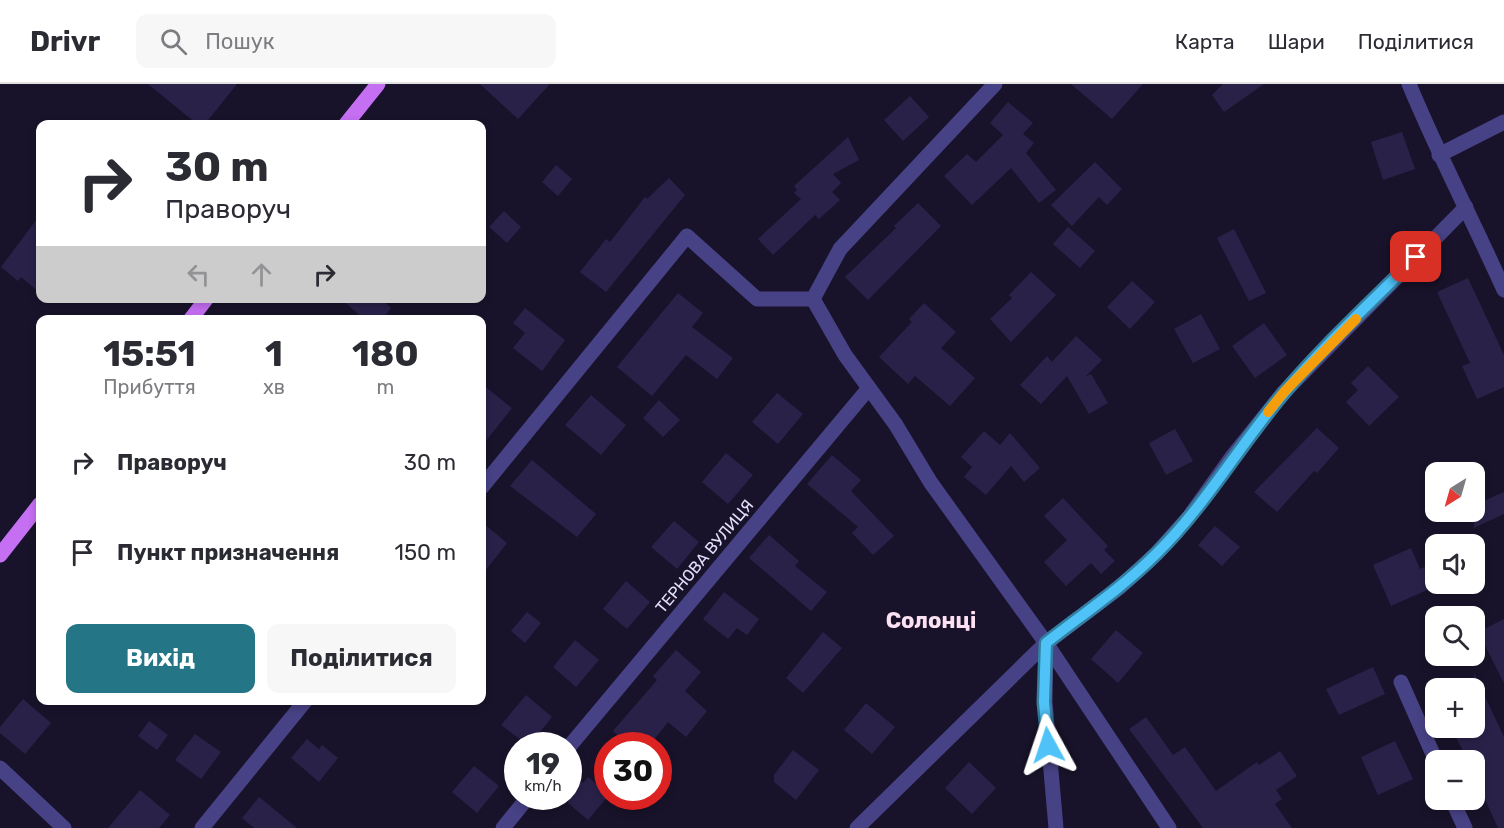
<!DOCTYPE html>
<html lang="uk">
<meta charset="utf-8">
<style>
body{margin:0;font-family:Rubik,sans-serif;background:#f7f7f7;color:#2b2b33;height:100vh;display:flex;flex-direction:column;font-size:22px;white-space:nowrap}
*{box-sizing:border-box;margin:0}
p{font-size:20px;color:#7c7c81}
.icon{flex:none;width:33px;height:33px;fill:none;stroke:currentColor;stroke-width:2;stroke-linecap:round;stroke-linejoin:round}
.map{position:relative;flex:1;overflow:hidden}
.panel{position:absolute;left:36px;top:231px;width:450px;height:390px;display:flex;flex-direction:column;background:#fff;border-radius:12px;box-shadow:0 3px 9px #0003}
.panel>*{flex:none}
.guide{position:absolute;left:36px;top:36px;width:450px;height:183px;border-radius:12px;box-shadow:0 3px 9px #0003;background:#fff;color:#2b2b33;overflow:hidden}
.needle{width:39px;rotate:217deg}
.tools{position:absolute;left:1425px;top:378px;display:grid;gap:12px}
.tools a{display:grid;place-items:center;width:60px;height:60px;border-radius:12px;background:#fff;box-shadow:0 3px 9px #0003;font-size:30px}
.speed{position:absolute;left:504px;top:648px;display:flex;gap:12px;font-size:30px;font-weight:700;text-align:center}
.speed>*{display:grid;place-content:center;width:78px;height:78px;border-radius:50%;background:#fff;box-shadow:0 3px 9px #0003;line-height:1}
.speed small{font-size:15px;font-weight:400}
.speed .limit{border:9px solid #d22;background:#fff;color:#111}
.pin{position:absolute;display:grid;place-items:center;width:51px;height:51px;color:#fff;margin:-26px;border-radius:12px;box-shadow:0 3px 9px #0006}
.me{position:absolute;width:66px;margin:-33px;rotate:355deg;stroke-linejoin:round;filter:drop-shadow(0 0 4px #0008)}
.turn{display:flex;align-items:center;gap:21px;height:126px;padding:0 30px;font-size:27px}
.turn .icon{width:78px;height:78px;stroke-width:2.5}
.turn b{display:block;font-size:42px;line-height:51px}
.lanes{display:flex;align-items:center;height:57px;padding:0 30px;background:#0003;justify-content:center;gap:30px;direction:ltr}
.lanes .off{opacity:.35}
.eta{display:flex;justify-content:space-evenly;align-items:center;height:102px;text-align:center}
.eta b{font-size:36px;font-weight:700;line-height:42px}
.primary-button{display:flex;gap:12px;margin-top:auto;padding:12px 30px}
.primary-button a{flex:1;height:69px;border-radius:12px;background:#247686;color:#fff;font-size:24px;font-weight:700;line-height:69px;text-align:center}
.primary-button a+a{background:#f7f7f7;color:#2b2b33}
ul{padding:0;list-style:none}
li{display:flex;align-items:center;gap:18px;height:90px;padding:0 30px}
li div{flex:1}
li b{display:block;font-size:22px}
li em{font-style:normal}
header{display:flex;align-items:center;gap:36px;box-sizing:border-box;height:84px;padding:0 30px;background:#fff;border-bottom:2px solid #e1e1e2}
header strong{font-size:28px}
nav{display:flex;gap:33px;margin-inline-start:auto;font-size:21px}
.search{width:420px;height:54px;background:#f7f7f7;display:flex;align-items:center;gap:15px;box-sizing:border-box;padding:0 21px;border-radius:12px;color:#7c7c81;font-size:22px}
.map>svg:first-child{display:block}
</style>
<header>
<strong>Drivr</strong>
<div class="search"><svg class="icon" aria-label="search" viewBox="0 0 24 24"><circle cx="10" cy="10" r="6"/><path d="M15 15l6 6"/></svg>Пошук</div>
<nav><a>Карта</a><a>Шари</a><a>Поділитися</a></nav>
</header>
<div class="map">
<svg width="1504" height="744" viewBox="0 0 1504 744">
<rect width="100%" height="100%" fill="#18132a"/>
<path fill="#2a2149" d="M148,0H237L205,40H197Z
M480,0H550L518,35Z
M1071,0H1143L1112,35Z
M1223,0H1264L1224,28L1212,11Z
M910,12L929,33L903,57L884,36Z
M1008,18L1033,39L1023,50L1034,59L1026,69L1056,106L1039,119L1011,84L972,121L944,92L967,70L976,78L1003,51L990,39Z
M1402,48L1415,85L1383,96L1371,58Z
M848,53L859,76L833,90L841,99L832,108L840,116L819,135L815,131L773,171L758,155L801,115L794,109L797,106L794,102Z
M1095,78L1122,105L1107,121L1099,113L1072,142L1051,121Z
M556,81L572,95L558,112L542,98Z
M669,94L685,111L606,208L580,188L606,155L610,158L645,113L647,115Z
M918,119L941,142L868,216L845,193L896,144L894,142Z
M504,127L521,143L507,159L489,143Z
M40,131V209L21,193L18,197L1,183Z
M1068,143L1095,167L1080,184L1053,160Z
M1234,145L1266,209L1249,217L1217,154Z
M1031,188L1056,211L1011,258L990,235L1012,214L1009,211Z
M1468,194L1504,271V303L1477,315L1462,282L1470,279L1437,208Z
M1132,197L1155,218L1130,245L1107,223Z
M678,209L703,229L692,243L733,274L717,295L686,271L652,312L617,283Z
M340,214H380L391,224L382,236H365Z
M924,219L956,248L941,264L975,294L950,322L915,292L908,300L879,273L912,238L909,235Z
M525,224L565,256L542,287L513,264L525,249L513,239Z
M1201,230L1220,265L1193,279L1174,245Z
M1264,239L1287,271L1255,294L1232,262Z
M1076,252L1102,276L1085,293L1091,290L1108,319L1089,330L1067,292L1041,320L1020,301L1047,272L1052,278Z
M1368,282L1399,313L1369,342L1346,318L1358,306L1351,299Z
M482,300L512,324L482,362Z
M777,309L803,330L778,360L752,338Z
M591,311L626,341L601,371L565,341Z
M659,316L680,336L663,353L643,334Z
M1317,344L1339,364L1317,389L1314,387L1277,428L1254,408Z
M1175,345L1193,377L1166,391L1149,359Z
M984,347L1000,361L1010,349L1040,384L1024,398L1011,382L986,411L964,393L972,383L961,373Z
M726,369L753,391L728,420L702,398Z
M832,371L861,396L851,407L894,452L873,471L852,449L858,443L807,400Z
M532,376L596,430L577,453L510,402Z
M1504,408V430L1474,444V421Z
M1063,414L1108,462L1104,466L1115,477L1101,490L1091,479L1066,502L1044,478L1067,456L1044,432Z
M674,437L699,458L677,485L651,463Z
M482,438L507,459L482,491Z
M1215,442L1240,463L1222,482L1198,461Z
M769,451L799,477L795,482L827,508L811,527L749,474Z
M1411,464L1420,485L1436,478V502L1391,522L1373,481Z
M626,497L650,518L627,545L603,525Z
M724,508L759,535L747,551L737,544L728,555L703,535Z
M527,528L541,539L525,559L511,547Z
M1504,535V599L1478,548Z
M1116,546L1143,569L1118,599L1091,575Z
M823,548L842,564L803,609L786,594Z
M575,556L599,576L576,603L553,583Z
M676,566L701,588L685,607L707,627L686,653L668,638L649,662H629L613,647L657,596L653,592Z
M1373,583L1385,610L1339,631L1326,605Z
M1474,589L1504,653V744H1498L1474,691V676H1468L1451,644H1474Z
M526,611L552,633L529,662L501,641Z
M23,615L51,639L25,670L0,649V643Z
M866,619L895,643L872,670L844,646Z
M1146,633L1173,671L1185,663L1216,707L1257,678L1259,681L1280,667L1297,692L1276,706L1282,715L1275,720L1292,744H1203L1129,645Z
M149,637L168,651L157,666L138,652Z
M195,650L221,668L201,695L175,676Z
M307,655L319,665L322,661L338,674L319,698L291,674Z
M1395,657L1413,695L1378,711L1361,673Z
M793,666L819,686L796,716L774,698V691Z
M969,678L996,704L972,730L945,704Z
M474,682L499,702L477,729L452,708Z
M568,687L583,699L588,693L608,709V712L588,736L568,719Z
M140,706L170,731L159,744H108Z
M259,713L297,744H254L242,734Z"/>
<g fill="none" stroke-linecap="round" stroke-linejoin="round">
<path stroke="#474285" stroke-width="15" d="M1409,0C1438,70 1473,137 1504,206
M1439,71L1504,38
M813,215L845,271L896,341L931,399L1046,559L1169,744
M482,403L687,152L757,215H813L840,165L995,0
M1046,559L1045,618L1056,744
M1401,598L1436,677
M568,664L869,304
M0,684L64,744
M1452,716L1465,744
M202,744L306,616
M503,744L529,712
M857,744L1046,559L1120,503L1157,469L1189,433L1231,374L1284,308L1466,123"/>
<path stroke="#c56ff3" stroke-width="15" d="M346,40L378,0
M190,236L207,214
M0,471L40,420"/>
</g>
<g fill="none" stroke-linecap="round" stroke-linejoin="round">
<defs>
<path id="route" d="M1048,661L1044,618L1046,559C1083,530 1122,504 1156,470C1204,423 1239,362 1283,310C1323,262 1372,218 1416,173"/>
</defs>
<use href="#route" stroke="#337fa1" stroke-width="15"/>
<use href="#route" stroke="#4fc3f7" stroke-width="10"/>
<path stroke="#f59e0b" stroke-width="10" d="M1268,328L1284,308L1356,235"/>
</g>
<g text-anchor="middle" stroke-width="6" stroke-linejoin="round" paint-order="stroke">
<g font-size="16" fill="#e3dffc" stroke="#18132a">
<text transform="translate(704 472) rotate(-50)" y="6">ТЕРНОВА ВУЛИЦЯ</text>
</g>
<g font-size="22" font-weight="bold" fill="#fde1f2" stroke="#18132a">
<text x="931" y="544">Солонці</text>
</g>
</g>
</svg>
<div class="tools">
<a><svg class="needle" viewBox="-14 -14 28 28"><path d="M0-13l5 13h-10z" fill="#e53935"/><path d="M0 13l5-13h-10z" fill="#7c7c81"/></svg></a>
<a><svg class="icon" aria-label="sound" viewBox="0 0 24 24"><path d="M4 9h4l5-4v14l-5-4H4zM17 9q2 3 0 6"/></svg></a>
<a><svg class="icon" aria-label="search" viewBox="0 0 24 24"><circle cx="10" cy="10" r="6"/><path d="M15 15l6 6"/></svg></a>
<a>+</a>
<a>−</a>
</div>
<div class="speed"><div>19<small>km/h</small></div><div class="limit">30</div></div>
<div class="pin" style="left:1416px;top:173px;background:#d93025"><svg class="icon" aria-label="arrive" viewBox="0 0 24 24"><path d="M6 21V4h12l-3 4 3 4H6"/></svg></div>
<svg class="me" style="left:1048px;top:661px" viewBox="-20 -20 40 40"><path d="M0-17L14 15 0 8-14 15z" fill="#4fc3f7" stroke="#fff" stroke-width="4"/></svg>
<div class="guide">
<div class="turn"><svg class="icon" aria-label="right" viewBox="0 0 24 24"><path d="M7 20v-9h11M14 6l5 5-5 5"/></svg><div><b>30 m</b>Праворуч</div></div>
<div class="lanes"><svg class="icon off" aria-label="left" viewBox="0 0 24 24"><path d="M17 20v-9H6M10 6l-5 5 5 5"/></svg><svg class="icon off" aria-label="ahead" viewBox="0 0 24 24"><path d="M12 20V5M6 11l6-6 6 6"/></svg><svg class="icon" aria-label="right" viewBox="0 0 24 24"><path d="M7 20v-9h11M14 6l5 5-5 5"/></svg></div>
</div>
<section class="panel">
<div class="eta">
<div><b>15:51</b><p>Прибуття</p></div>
<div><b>1</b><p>хв</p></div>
<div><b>180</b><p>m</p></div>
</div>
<ul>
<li><svg class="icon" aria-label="right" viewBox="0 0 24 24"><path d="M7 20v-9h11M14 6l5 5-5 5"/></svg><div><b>Праворуч</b></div><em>30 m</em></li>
<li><svg class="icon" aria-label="arrive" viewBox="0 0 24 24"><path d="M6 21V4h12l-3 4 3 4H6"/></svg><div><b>Пункт призначення</b></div><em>150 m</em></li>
</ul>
<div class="primary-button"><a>Вихід</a><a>Поділитися</a></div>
</section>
</div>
